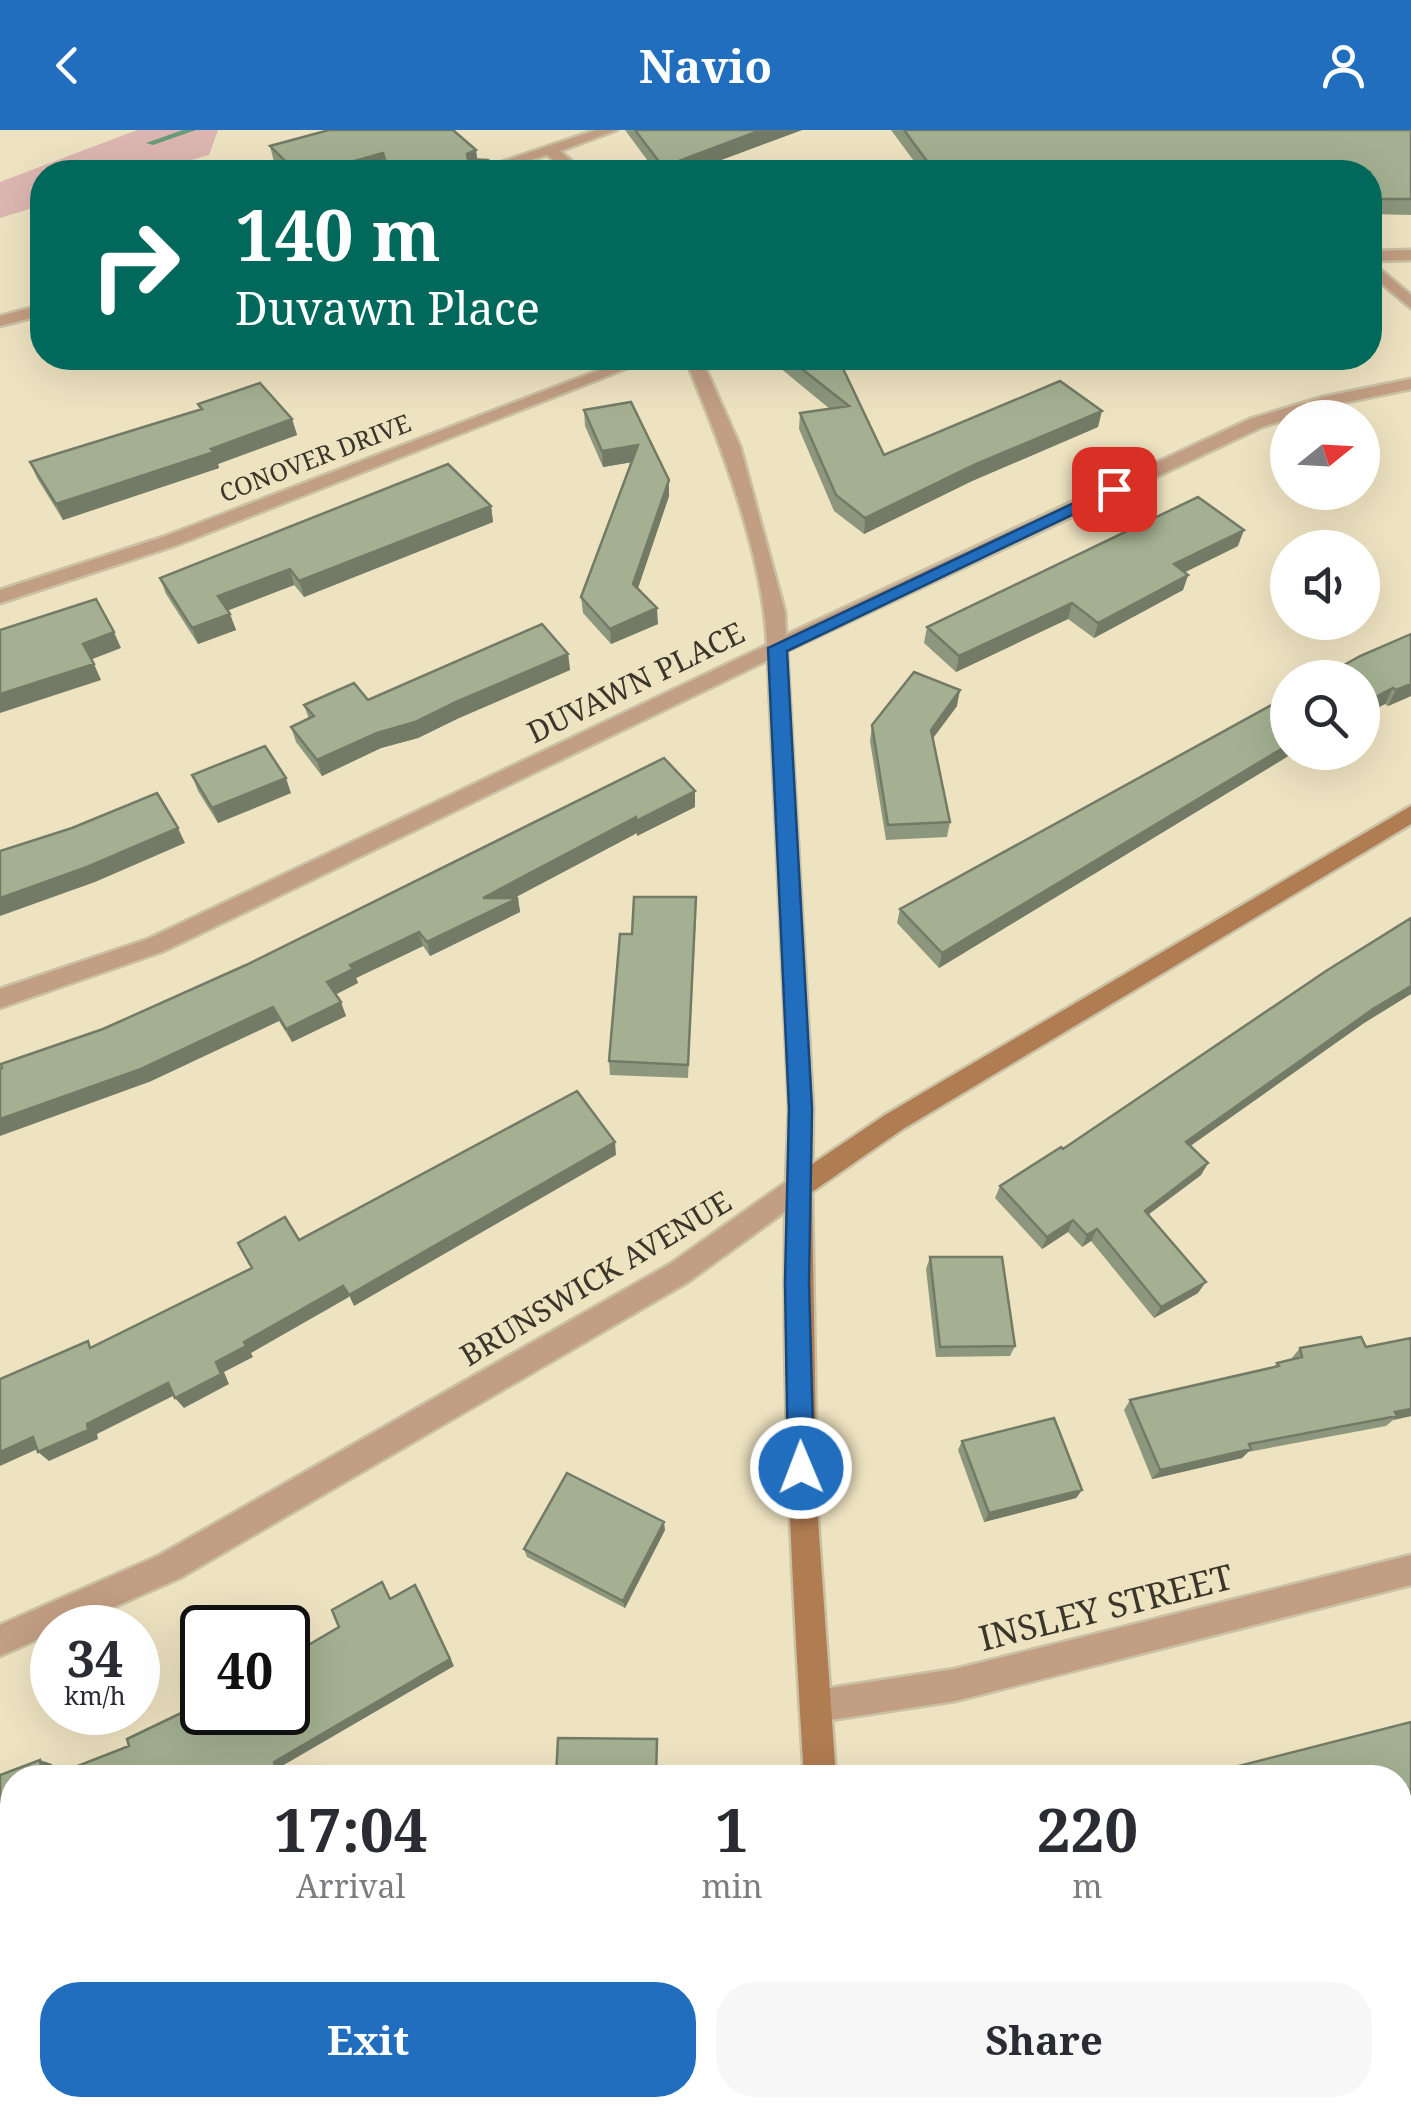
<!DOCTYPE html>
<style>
body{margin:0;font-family:"Noto Serif",serif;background:#f7f7f7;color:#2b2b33;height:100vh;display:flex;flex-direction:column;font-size:38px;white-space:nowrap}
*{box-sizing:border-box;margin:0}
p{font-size:32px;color:#7c7c81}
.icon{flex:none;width:55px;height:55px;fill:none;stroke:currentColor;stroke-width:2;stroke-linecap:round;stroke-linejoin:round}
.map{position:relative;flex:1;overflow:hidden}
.sheet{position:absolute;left:0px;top:1635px;width:1412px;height:352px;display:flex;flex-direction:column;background:#fff;border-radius:40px 40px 0 0;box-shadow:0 10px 40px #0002}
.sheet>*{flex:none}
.top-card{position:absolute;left:30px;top:30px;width:1352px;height:210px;border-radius:40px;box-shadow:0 10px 40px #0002;background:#00695c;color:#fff;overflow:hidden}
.needle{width:65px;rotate:72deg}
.buttons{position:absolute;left:1270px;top:270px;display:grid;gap:20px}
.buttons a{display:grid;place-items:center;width:110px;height:110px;border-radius:50%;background:#fff;box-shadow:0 10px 40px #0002;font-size:50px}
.speed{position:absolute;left:30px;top:1475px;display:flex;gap:20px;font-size:50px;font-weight:700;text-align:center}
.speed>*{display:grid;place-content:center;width:130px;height:130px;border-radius:50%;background:#fff;box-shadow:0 10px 40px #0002;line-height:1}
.speed small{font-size:25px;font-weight:400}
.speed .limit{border:5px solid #111;border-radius:15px;background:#fff;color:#111}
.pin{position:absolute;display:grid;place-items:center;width:85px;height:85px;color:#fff;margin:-42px;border-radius:20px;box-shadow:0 5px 15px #0006}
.me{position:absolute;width:110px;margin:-55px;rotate:359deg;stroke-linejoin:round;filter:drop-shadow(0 0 8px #0008)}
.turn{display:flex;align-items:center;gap:35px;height:210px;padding:0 40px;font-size:45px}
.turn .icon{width:130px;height:130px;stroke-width:2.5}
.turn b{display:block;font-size:70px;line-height:85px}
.eta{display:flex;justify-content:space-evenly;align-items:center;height:170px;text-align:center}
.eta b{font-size:60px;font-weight:700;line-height:70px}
.button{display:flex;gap:20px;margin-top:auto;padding:20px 40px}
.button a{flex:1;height:115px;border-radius:40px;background:#226ebe;color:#fff;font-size:40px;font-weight:700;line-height:115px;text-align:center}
.button a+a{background:#f7f7f7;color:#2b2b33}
header{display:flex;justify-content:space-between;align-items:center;height:130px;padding:0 40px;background:#226ebe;color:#fff;font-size:45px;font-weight:700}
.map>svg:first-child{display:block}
</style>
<header><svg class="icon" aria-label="back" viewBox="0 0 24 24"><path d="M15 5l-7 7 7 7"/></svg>Navio<svg class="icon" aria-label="person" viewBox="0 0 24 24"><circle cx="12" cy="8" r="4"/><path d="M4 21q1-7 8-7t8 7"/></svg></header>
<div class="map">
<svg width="1411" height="1986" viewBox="0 0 1411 1986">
<rect width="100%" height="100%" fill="#eee3c1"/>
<path fill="#ddb6b1" d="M137,0H218L209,25L151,42H42V75L0,88V52Z"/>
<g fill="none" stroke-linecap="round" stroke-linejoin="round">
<path fill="#6a9a7c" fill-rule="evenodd" d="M183,0H196L153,15L146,13Z"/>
<defs>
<path id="street" d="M596,0H617L560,21L584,42H569L547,25L492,42H472Z
M1411,120V130L1370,131V121Z
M1370,131L1411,165V178L1370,144Z
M42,175V185L0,196V186Z
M631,228H653L177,415L0,473V460L163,407Z
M685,228H701L740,316L785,482L786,505L1250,289L1323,267L1411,249V259L1332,275L1262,297L787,521L813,979L812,1057L808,1065L688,1152L180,1448L66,1498H52V1503L0,1526V1495L158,1426L670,1134L786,1052L789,979L768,530L164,821L0,878V859L148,809L767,515C763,423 720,312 685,228Z
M1411,1425V1455L955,1571L817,1592L806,1587L801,1576L806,1565L817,1560L955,1539Z"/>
<path id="secondary" d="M1411,676V694L903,999L812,1062L817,1375L836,1648H804C792,1451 781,1254 786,1057L790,1049L885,985Z
M822,1975H858L860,1986H824Z"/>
</defs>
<use href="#street" stroke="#cac0a3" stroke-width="5"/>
<use href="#secondary" stroke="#cac0a3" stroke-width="5"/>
<use href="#street" fill="#c29e82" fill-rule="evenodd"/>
<use href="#secondary" fill="#b07c51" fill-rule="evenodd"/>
</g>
<path fill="#8d977d" d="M625,0H802L689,42H656Z
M891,0H1411V85L1370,84V42H922Z
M270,16L476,20L477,30L502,42H387L385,39L373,42H284L274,32Z
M768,228H838L884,325L1098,297L972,351L864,404L834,381L799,299L800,283L830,279Z
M198,274L292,289L297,305L218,334L219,338L63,390L37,348L30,332L200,280Z
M584,280L669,350V366L638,458L658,494L611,514L583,483L581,467L632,332L603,337L585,296Z
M491,376L493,392L304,467L294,455L228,480L236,500L198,514L166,464L160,448Z
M1238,416L1185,442L1188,445L1183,460L1094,508L1068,489L956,542L924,513L927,497Z
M568,524L570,540L459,588L418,608L381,618L322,646L296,612L291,597L309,589L304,575L368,570Z
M1360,526L1411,566L1388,576L1385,574L1362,586V548Z
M957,576L932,609L950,692L947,707L886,710L870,611L872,595Z
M1285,628L939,838L897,793L900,779Z
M192,645L291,663L218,693L198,661Z
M695,677L637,706V703L514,768H518L520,782L430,826L423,816L356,848L358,853L335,864L346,886L292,912L279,891L149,952L103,899Z
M696,782L688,948L610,945L609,931L632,804Z
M1411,788V864L1364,893L1190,1016L1208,1033L1201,1045L1148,1085L1198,1163L1154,1188L1091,1111L1082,1117L1068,1102L1042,1119L995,1068L1000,1056L1063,1019Z
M930,1127L1015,1216L1010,1226L936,1227L926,1139Z
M1366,1217L1411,1286L1393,1290L1386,1296L1248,1322L1242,1328L1152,1349L1124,1280L1130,1270L1273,1237L1277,1233L1291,1229L1300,1218Z
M962,1311L1082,1360L1076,1368L984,1392L958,1320Z
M665,1400L625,1478L527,1427L524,1419Z
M1056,1975H1121L1128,1986H1052L1049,1981Z"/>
<path fill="#737b66" d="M761,0H802L689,42H663V37Z
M476,20L478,36L469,40L467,24Z
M383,23L385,39L373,42H315Z
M1102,281L1098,297L972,351L864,404L865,388L974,335Z
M292,289L297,305L218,334L219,338L63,390L56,374Z
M638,315L639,331L603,337L602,321Z
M669,350V366L634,470L633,454Z
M491,376L493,392L304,467L299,451Z
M1244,400L1238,416L1169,450L1174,434Z
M290,439L294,455L224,482L218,466Z
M1188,445L1183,460L1094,508L1098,493Z
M1072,473L1068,489L956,542L959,526Z
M657,478L658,494L611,514L610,499Z
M230,484L236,500L198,514L192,498Z
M114,502L121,518L90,530L83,514Z
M568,524L570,540L459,588L418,608L381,618L322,646L317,630L377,603L456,572Z
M94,534L101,550L0,583V564Z
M1411,554V566L1388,576L1396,560Z
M1393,558L1385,574L1362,586V574Z
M960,560L957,576L928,615L931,600Z
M1288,615V622H1295L939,838L942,823Z
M286,648L291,663L218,693L212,678Z
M695,661V677L637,706V703L486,783L483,768L636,687Z
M178,698L185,713L95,752L0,786V768Z
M518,768L520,782L430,826L427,812Z
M419,802L423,816L356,848L358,853L333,866L327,852L350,835Z
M1411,856V864L1364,893L1179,1024L1186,1012L1373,879Z
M341,872L346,886L292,912L286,899Z
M273,877L279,891L149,952L0,1006V989Z
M615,1012L616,1025L354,1176L349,1165Z
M1208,1033L1201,1045L1138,1092L1145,1081Z
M1073,1090L1068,1102L1042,1119L1047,1107Z
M1097,1099L1091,1111L1082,1117L1087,1105Z
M1206,1152L1198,1163L1154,1188L1161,1177Z
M343,1156L349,1167L251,1223L253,1227L224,1242L229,1254L184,1278L175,1268L216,1232L244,1212Z
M168,1253L177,1264L97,1304L98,1309L49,1331L38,1322L87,1294Z
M1411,1279V1286L1393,1290L1397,1286L1395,1282Z
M33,1307L44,1316L0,1336V1322Z
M1251,1319L1242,1328L1152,1349L1160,1340Z
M1082,1360L1076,1368L984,1392L989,1383Z
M664,1392L665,1400L625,1478L623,1471Z
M415,1455L420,1462L454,1536L282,1636L285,1646L281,1648H264L274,1632Z
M40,1630L52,1634L54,1648H42Z
M12,1759V1767L0,1772V1764Z"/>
<path fill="#a4b091" stroke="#737b66" stroke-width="2.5" d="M329,0H453L476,20L467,24L468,29L488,30L502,42H389L383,23L315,42H296L270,16Z
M635,0H761L663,37Z
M904,0H1411V69H1370V42H935Z
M788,228H838L884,325L1060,251L1102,281L974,335L865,388L836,365L800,283L849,276Z
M260,253L292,289L211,319L214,322L56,374L30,332L202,279L198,274Z
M631,272L669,350L633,454L657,478L610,499L581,467L638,315L602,321L584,280Z
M448,334L491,376L299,451L290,439L218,466L230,484L192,498L160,448Z
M1198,367L1244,400L1174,434L1188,445L1098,493L1072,473L959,526L927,497Z
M96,469L114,502L83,514L94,534L0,564V500Z
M542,494L568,524L456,572L415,592L377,603L317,630L291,597L314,586L304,575L354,553L368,570Z
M1411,504V554L1396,560L1393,558L1362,574V548H1321L1360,526Z
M914,542L960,560L931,600L950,692L888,695L872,595Z
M1288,566V615L942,823L900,779Z
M265,616L286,648L212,678L192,645Z
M664,628L695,661L636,691V687L483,768H518L427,812L419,802L350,835L353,839L327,852L341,872L286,899L273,877L141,939L0,989V939L2,938L1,934L103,899L246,835Z
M157,663L178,698L87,737L0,768V721L72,698Z
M634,767H696L688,935L609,931L620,804H632Z
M1411,788V856L1373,879L1186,1012L1208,1033L1145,1081L1206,1152L1161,1177L1097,1099L1087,1105L1073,1090L1047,1107L1000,1056L1061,1017L1063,1019L1326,841Z
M577,961L615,1012L349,1165L343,1156L244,1212L246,1216L216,1232L221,1244L175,1268L168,1253L87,1294L88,1300L38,1322L33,1307L0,1322V1249L88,1211L90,1218L252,1138L238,1113L285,1087L299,1110Z
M930,1127H1002L1015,1216L940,1217Z
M1361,1207L1366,1217L1411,1208V1279L1395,1282L1397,1286L1249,1314L1251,1319L1160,1340L1130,1270L1279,1236L1277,1233L1302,1227L1300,1218Z
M1054,1288L1082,1360L989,1383L962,1311Z
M567,1343L664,1392L623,1471L524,1419Z
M382,1452L390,1469L415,1455L450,1529L274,1632L277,1641L264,1648H47L129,1616L127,1609L200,1574L194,1556L202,1552V1582H288V1527L339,1497L332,1480Z
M1411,1592V1693L1400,1696V1648H1192Z
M558,1608L657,1609L656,1648H556Z
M40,1630L42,1648H12V1759L0,1764V1645Z
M489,1975H561L489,1983Z
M1066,1975H1121L1128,1986H1058L1056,1983Z"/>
<path fill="#226ebe" stroke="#16487c" stroke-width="2.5" d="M1114,354L1122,359L1120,362L787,521L812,979L809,1152L814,1338L810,1347L801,1351L791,1347L788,1338L785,1152L789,979L768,518Z"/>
<g text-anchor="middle" stroke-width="8" stroke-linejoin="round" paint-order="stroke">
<g font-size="25" fill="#3a3629" stroke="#eee3c1">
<text transform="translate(315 328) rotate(-21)" y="9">CONOVER DRIVE</text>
</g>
<g font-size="30" fill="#3a3629" stroke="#eee3c1">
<text transform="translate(636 553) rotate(-26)" y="10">DUVAWN PLACE</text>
<text transform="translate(596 1149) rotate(-31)" y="10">BRUNSWICK AVENUE</text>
</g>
<g font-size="35" fill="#3a3629" stroke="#eee3c1">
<text transform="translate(1106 1478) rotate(-14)" y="12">INSLEY STREET</text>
</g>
</g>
</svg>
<div class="buttons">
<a><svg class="needle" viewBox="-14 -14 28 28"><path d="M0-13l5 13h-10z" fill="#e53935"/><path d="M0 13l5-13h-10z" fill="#7c7c81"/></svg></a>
<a><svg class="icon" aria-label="sound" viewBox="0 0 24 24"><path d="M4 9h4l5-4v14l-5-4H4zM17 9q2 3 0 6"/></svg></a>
<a><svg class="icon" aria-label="search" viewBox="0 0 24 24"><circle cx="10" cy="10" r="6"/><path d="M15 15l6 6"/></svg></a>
</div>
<div class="speed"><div>34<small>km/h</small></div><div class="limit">40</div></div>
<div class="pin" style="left:1114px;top:359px;background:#d93025"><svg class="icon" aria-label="arrive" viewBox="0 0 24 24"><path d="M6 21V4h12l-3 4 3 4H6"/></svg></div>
<svg class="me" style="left:801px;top:1338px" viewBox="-20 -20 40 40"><circle r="17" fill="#226ebe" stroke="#fff" stroke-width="3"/><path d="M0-11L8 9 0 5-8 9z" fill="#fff"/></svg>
<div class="top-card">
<div class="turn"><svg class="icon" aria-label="right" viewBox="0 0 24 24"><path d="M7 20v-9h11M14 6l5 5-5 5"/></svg><div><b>140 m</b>Duvawn Place</div></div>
</div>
<section class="sheet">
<div class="eta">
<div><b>17:04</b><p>Arrival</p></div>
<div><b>1</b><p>min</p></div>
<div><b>220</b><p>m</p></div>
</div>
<div class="button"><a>Exit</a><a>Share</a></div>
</section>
</div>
